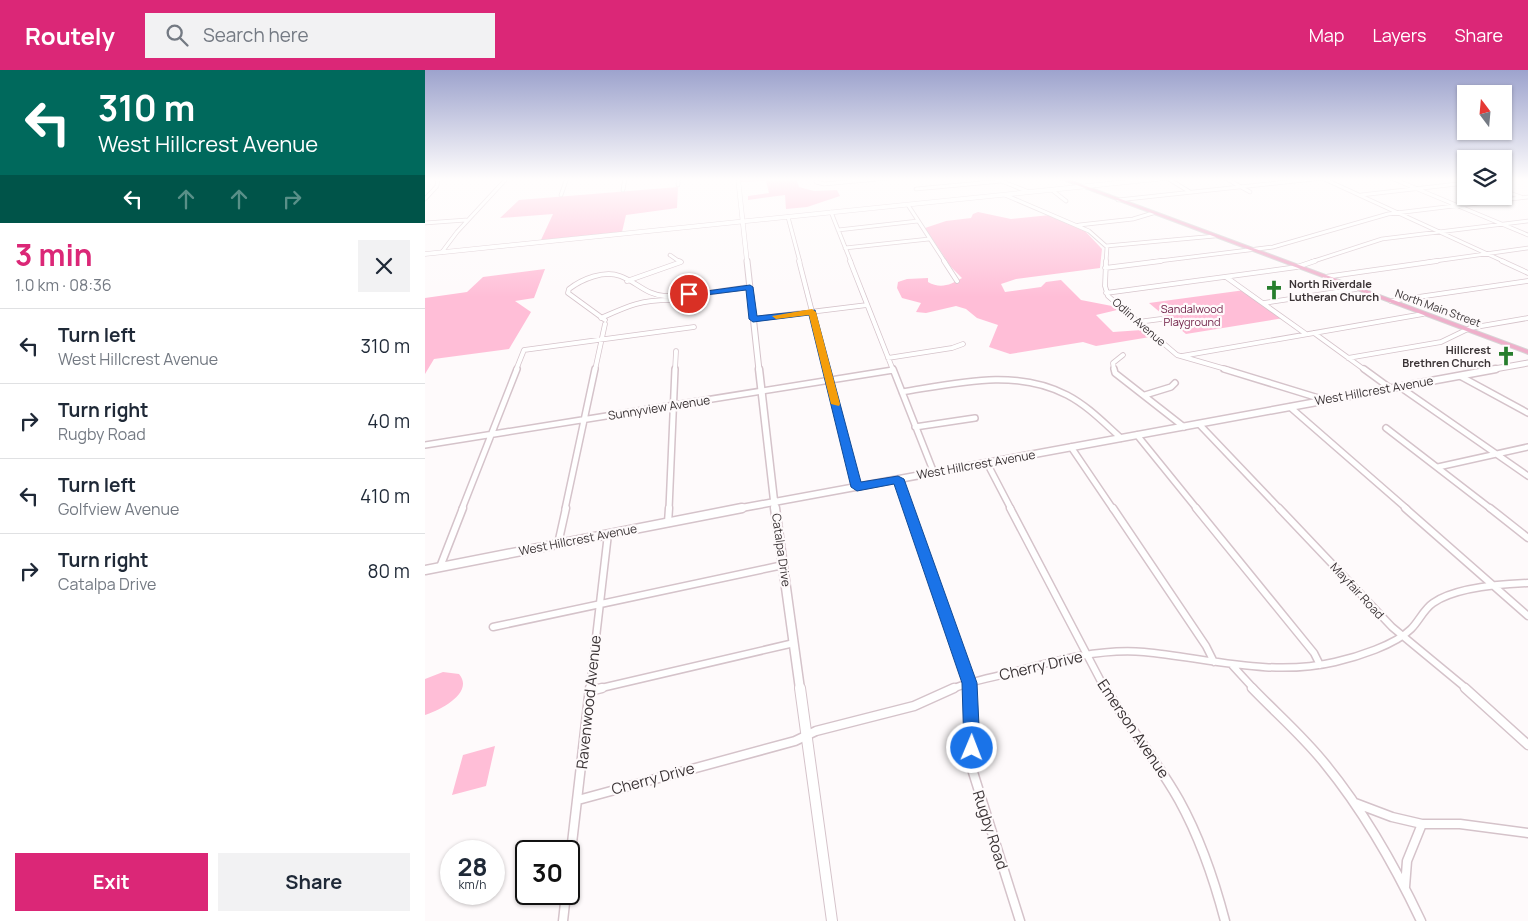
<!DOCTYPE html>
<meta charset="utf-8">
<style>
body{margin:0;font-family:Manrope,sans-serif;background:#f2f2f3;color:#1f2937;height:100vh;display:flex;flex-direction:column;font-size:19px;white-space:nowrap}
*{box-sizing:border-box;margin:0}
p{font-size:16px;color:#747a83}
.icon{flex:none;width:28px;height:28px;fill:none;stroke:currentColor;stroke-width:2;stroke-linecap:round;stroke-linejoin:round}
.map{position:relative;flex:1;overflow:hidden}
.side{display:flex;flex-direction:column;background:#fff;width:425px}
.side>*{flex:none}
.guide{background:#00695c;color:#fff;overflow:hidden}
.needle{width:32px;rotate:344deg}
.tools{position:absolute;left:1032px;top:15px;display:grid;gap:10px}
.tools a{display:grid;place-items:center;width:55px;height:55px;border-radius:0px;background:#fff;box-shadow:0 1px 4px #0004;font-size:25px}
.speed{position:absolute;left:15px;top:770px;display:flex;gap:10px;font-size:25px;font-weight:700;text-align:center}
.speed>*{display:grid;place-content:center;width:65px;height:65px;border-radius:50%;background:#fff;box-shadow:0 1px 4px #0004;line-height:1}
.speed small{font-size:12px;font-weight:400}
.speed .limit{border:2px solid #111;border-radius:8px;background:#fff;color:#111}
.pin{position:absolute;display:grid;place-items:center;width:42px;height:42px;color:#fff;margin:-21px;border:2px solid #fff;border-radius:50%;box-shadow:0 1px 5px #0007}
.me{position:absolute;width:55px;margin:-28px;rotate:1deg;stroke-linejoin:round;filter:drop-shadow(0 0 4px #0008)}
.turn{display:flex;align-items:center;gap:18px;height:105px;padding:0 15px;font-size:22px}
.turn .icon{width:65px;height:65px;stroke-width:2.5}
.turn b{display:block;font-size:35px;line-height:42px}
.lanes{display:flex;align-items:center;height:48px;padding:0 15px;background:#0003;justify-content:center;gap:25px;direction:ltr}
.lanes .off{opacity:.35}
.round{display:grid;place-items:center;flex:none;width:52px;height:52px;border-radius:0px;background:#f2f2f3}
.head{display:flex;align-items:center;justify-content:space-between;height:85px;padding:0 15px}
h1{font-size:30px;font-weight:700;line-height:38px;color:#db2777}
.button{display:flex;gap:10px;margin-top:auto;padding:10px 15px}
.button a{flex:1;height:58px;border-radius:0px;background:#db2777;color:#fff;font-size:20px;font-weight:700;line-height:58px;text-align:center}
.button a+a{background:#f2f2f3;color:#1f2937}
ul{padding:0;list-style:none}
li{display:flex;align-items:center;gap:15px;height:75px;padding:0 15px;border-top:1px solid #e0e1e3}
li div{flex:1}
li b{display:block;font-size:19px}
li em{font-style:normal}
header{display:flex;align-items:center;gap:30px;box-sizing:border-box;height:70px;padding:0 25px;background:#db2777;color:#fff}
header strong{font-size:24px}
nav{display:flex;gap:28px;margin-inline-start:auto;font-size:18px}
.search{width:350px;height:45px;background:#f2f2f3;display:flex;align-items:center;gap:12px;box-sizing:border-box;padding:0 18px;border-radius:0px;color:#747a83;font-size:19px}
main{display:flex;flex:1;min-height:0}
.map>svg:first-child{display:block}
</style>
<header>
<strong>Routely</strong>
<div class="search"><svg class="icon" aria-label="search" viewBox="0 0 24 24"><circle cx="10" cy="10" r="6"/><path d="M15 15l6 6"/></svg>Search here</div>
<nav><a>Map</a><a>Layers</a><a>Share</a></nav>
</header>
<main>
<section class="side">
<div class="guide">
<div class="turn"><svg class="icon" aria-label="left" viewBox="0 0 24 24"><path d="M17 20v-9H6M10 6l-5 5 5 5"/></svg><div><b>310 m</b>West Hillcrest Avenue</div></div>
<div class="lanes"><svg class="icon" aria-label="left" viewBox="0 0 24 24"><path d="M17 20v-9H6M10 6l-5 5 5 5"/></svg><svg class="icon off" aria-label="ahead" viewBox="0 0 24 24"><path d="M12 20V5M6 11l6-6 6 6"/></svg><svg class="icon off" aria-label="ahead" viewBox="0 0 24 24"><path d="M12 20V5M6 11l6-6 6 6"/></svg><svg class="icon off" aria-label="right" viewBox="0 0 24 24"><path d="M7 20v-9h11M14 6l5 5-5 5"/></svg></div>
</div>
<div class="head"><div><h1>3 min</h1><p>1.0 km · 08:36</p></div><a class="round"><svg class="icon" aria-label="close" viewBox="0 0 24 24"><path d="M6 6l12 12M18 6L6 18"/></svg></a></div>
<ul>
<li><svg class="icon" aria-label="left" viewBox="0 0 24 24"><path d="M17 20v-9H6M10 6l-5 5 5 5"/></svg><div><b>Turn left</b><p>West Hillcrest Avenue</p></div><em>310 m</em></li>
<li><svg class="icon" aria-label="right" viewBox="0 0 24 24"><path d="M7 20v-9h11M14 6l5 5-5 5"/></svg><div><b>Turn right</b><p>Rugby Road</p></div><em>40 m</em></li>
<li><svg class="icon" aria-label="left" viewBox="0 0 24 24"><path d="M17 20v-9H6M10 6l-5 5 5 5"/></svg><div><b>Turn left</b><p>Golfview Avenue</p></div><em>410 m</em></li>
<li><svg class="icon" aria-label="right" viewBox="0 0 24 24"><path d="M7 20v-9h11M14 6l5 5-5 5"/></svg><div><b>Turn right</b><p>Catalpa Drive</p></div><em>80 m</em></li>
</ul>
<div class="button"><a>Exit</a><a>Share</a></div>
</section>
<div class="map">
<svg width="1103" height="851" viewBox="0 0 1103 851">
<rect width="100%" height="100%" fill="#fefafb"/>
<path fill="#ffbed7" d="M315,108H371L374,117L389,121L412,120L415,126L382,137L361,139L360,125L323,130V126L344,123L341,111L316,112Z
M253,117L252,138L201,145L197,162L116,170L128,144L75,148L94,130Z
M553,142L586,149L625,145L660,161L677,179L675,198L591,209L576,214L580,222L616,217L621,212L636,210L656,230L687,236L692,240L671,245L688,262L717,260L725,267L671,276L658,272L585,284L564,277L573,255L552,248L541,239L531,236L501,243L491,242L496,233L477,228L472,218L473,212L482,209L503,208V212C515,219 526,215 537,208L526,197L500,158L521,151L546,148L548,144Z
M120,199L109,228L90,231L106,242L84,279L9,289L0,304V228L42,222L58,207Z
M820,220L859,248L761,264L724,233Z
M18,602L34,604C50,623 14,641 0,645V609Z
M70,676L61,716L27,725L38,685Z"/>
<g fill="none" stroke-linecap="round" stroke-linejoin="round">
<defs>
<path id="minor-far4" d="M253,108V115
M390,108L391,112L399,114L464,108
M742,108L765,122
M800,108L825,122
M897,108L1080,192
M966,108L1103,165
M1079,109L1088,108
M574,110L604,122
M491,119L577,111
M198,120L200,108
M627,120L641,131
M1079,121L1096,127
M136,125L142,108
M580,125L664,161L682,177L681,192
M936,125L1041,113
M0,129L12,116L13,108
M693,130L899,108
M483,135L520,192
M406,142L426,192
M363,147L375,192
M0,153L41,150
M654,155L708,149L728,143
M413,160L493,151
M681,176L790,166
M420,178L504,169
M17,182L32,162L82,108
M245,185L255,192
M726,192L848,177L963,144L1103,127
M886,192L957,169L1103,151
M1003,192L1103,178"/>
<path id="minor-far3" d="M374,191L402,300
M425,191L468,300
M519,191L532,211
M681,191L680,216L683,226L752,285L804,300
M1077,191L1103,203
M680,198L736,191
M801,207L881,264
M900,207L1012,191
M202,211L256,192L254,191
M681,223L872,197L890,191
M966,231L1103,211
M839,233L931,219
M176,248C203,236 215,230 245,230
M328,249L442,235
M180,250L143,223L144,219C157,209 179,200 195,206C212,212 221,225 240,226C269,227 297,220 325,217
M713,252L736,249
M889,263L940,300
M757,286L998,244
M463,288L527,278L538,274
M923,288L1016,272L1045,258L1103,248
M91,300L99,280L269,257
M170,300L180,254
M250,300L251,281
M689,300L688,293L698,285"/>
<path id="minor-far2" d="M402,299L432,417
M468,299L509,403
M689,299L690,303L759,357
M799,299L900,330
M939,299L965,318
M1035,306L1103,343
M975,317L1103,406
M477,322C532,313 590,298 642,325C663,336 679,353 696,368
M720,325L746,317L750,313
M865,337L982,439
M774,354L855,439
M490,357L550,348
M961,358L1066,439
M712,365L772,439
M0,375L468,300
M646,377L688,439
M562,393L586,439
M1013,397L1103,377
M473,409L484,439
M37,439L92,299
M140,439L170,299
M244,439L250,299"/>
<path id="minor-far1" d="M483,438L545,613V619
M585,438L680,619
M688,438L781,576L789,592
M771,438L889,583L895,595
M854,438L967,557L1042,619
M980,438L1103,546
M1065,438L1103,468
M243,453L244,438
M133,474L141,438
M15,497L38,438
M68,557L358,495
M807,595L829,619
M165,619L183,464
M172,619L369,573
M527,619C544,612 563,608 581,604C626,592 672,578 719,582C782,588 846,607 910,592C932,587 970,575 986,559C994,551 999,539 1008,533C1031,517 1076,514 1103,513"/>
<path id="minor" d="M545,618L547,699L595,851
M680,618C703,656 732,691 754,730C775,768 789,809 800,851
M827,618C852,644 879,667 901,695C940,743 970,796 996,851
M1040,618L1103,675
M165,621L177,618
M153,730L370,671L391,661L489,636L529,618
M930,733L967,747L997,754H1035L1103,763
M144,799L165,618
M980,817L982,791L997,754
M138,851L141,824"/>
<path id="tertiary-far4" d="M313,108L322,192"/>
<path id="tertiary-far3" d="M322,191L334,300
M1064,300L1103,293"/>
<path id="tertiary-far2" d="M334,299L350,439
M311,439L1071,299"/>
<path id="tertiary-far1" d="M350,438L375,619
M0,500L317,438"/>
<path id="tertiary" d="M375,618L407,851"/>
<path id="secondary" d="M0,184L741,108"/>
<path id="primary" d="M633,108H639L1103,280V284Z"/>
</defs>
<use href="#minor-far4" stroke="#d5c3ca" stroke-width="4.5"/>
<use href="#minor-far3" stroke="#d5c3ca" stroke-width="5.5"/>
<use href="#minor-far2" stroke="#d5c3ca" stroke-width="8"/>
<use href="#minor-far1" stroke="#d5c3ca" stroke-width="9"/>
<use href="#minor" stroke="#d5c3ca" stroke-width="11"/>
<use href="#tertiary-far4" stroke="#d5c3ca" stroke-width="5"/>
<use href="#tertiary-far3" stroke="#d5c3ca" stroke-width="7"/>
<use href="#tertiary-far2" stroke="#d5c3ca" stroke-width="9"/>
<use href="#tertiary-far1" stroke="#d5c3ca" stroke-width="11"/>
<use href="#tertiary" stroke="#d5c3ca" stroke-width="12"/>
<use href="#secondary" stroke="#d5c3ca" stroke-width="5"/>
<use href="#primary" stroke="#d8d6d7" stroke-width="2"/>
<use href="#minor-far4" stroke="#fff" stroke-width="3"/>
<use href="#minor-far3" stroke="#fff" stroke-width="4"/>
<use href="#minor-far2" stroke="#fff" stroke-width="5"/>
<use href="#minor-far1" stroke="#fff" stroke-width="6"/>
<use href="#minor" stroke="#fff" stroke-width="8"/>
<use href="#tertiary-far4" stroke="#fff" stroke-width="4"/>
<use href="#tertiary-far3" stroke="#fff" stroke-width="5"/>
<use href="#tertiary-far2" stroke="#fff" stroke-width="6"/>
<use href="#tertiary-far1" stroke="#fff" stroke-width="8"/>
<use href="#tertiary" stroke="#fff" stroke-width="10"/>
<use href="#secondary" stroke="#fff" stroke-width="4"/>
<use href="#primary" fill="#efb0cb" fill-rule="evenodd"/>
</g>
<linearGradient id="sky" x2="0" y2="1"><stop stop-color="#9da3cd"/><stop offset="0.48" stop-color="#fffdfd"/><stop offset="1" stop-color="#fffdfd" stop-opacity="0"/></linearGradient>
<rect width="1103" height="227" fill="url(#sky)"/>
<path fill="#1a73e8" stroke="#114b97" d="M325,215L328,217L332,246L390,240L436,412L473,406L479,409L552,613L555,678L553,683L547,686L541,683L539,678L537,613L469,414L432,421L426,417L384,245L328,252L324,249L321,220L264,227L260,224Z"/>
<path fill="#f59e0b" d="M387,239L391,242L415,334L414,336L406,334L384,245L351,249L347,246Z"/>
<defs>
<symbol id="church-bare" viewBox="-9 -9 18 18"><path d="M-1.2-6h2.4v3.5h3.3v2.4h-3.3V6h-2.4V-.1h-3.3v-2.4h3.3Z" fill="#277e2d" stroke="#fefafb" stroke-width="2.5" paint-order="stroke"/></symbol>
</defs>
<g fill-rule="evenodd">
<use href="#church-bare" x="835" y="206" width="28" height="28"/>
<use href="#church-bare" x="1067" y="272" width="28" height="28"/>
</g>
<g text-anchor="middle" stroke-width="4.5" stroke-linejoin="round" paint-order="stroke">
<g font-size="11" font-weight="bold" fill="#3a3335" stroke="#fefafb" text-anchor="start">
<text x="864" y="218">North Riverdale<tspan x="864" dy="13">Lutheran Church</tspan></text>
<text x="1066" y="284" text-anchor="end">Hillcrest<tspan x="1066" dy="13">Brethren Church</tspan></text>
</g>
<g font-size="11" fill="#3a3335" stroke="#fefafb">
<text transform="translate(1013 238) rotate(20)" y="4">North Main Street</text>
<text transform="translate(714 252) rotate(41)" y="4">Odlin Avenue</text>
</g>
<g font-size="11" fill="#702047" stroke="#fefafb">
<text x="767" y="243">Sandalwood<tspan x="767" dy="13">Playground</tspan></text>
</g>
<g font-size="12" fill="#3a3335" stroke="#fefafb">
<text transform="translate(949 321) rotate(-10)" y="4">West Hillcrest Avenue</text>
<text transform="translate(234 338) rotate(-9)" y="4">Sunnyview Avenue</text>
<text transform="translate(551 395) rotate(-10)" y="4">West Hillcrest Avenue</text>
<text transform="translate(153 470) rotate(-11)" y="4">West Hillcrest Avenue</text>
<text transform="translate(356 480) rotate(82)" y="4">Catalpa Drive</text>
<text transform="translate(932 521) rotate(47)" y="4">Mayfair Road</text>
</g>
<g font-size="15" fill="#3a3335" stroke="#fefafb">
<text transform="translate(616 596) rotate(-13)" y="5">Cherry Drive</text>
<text transform="translate(164 632) rotate(-84)" y="5">Ravenwood Avenue</text>
<text transform="translate(708 659) rotate(56)" y="5">Emerson Avenue</text>
<text transform="translate(228 709) rotate(-15)" y="5">Cherry Drive</text>
<text transform="translate(565 760) rotate(72)" y="5">Rugby Road</text>
</g>
</g>
</svg>
<div class="tools">
<a><svg class="needle" viewBox="-14 -14 28 28"><path d="M0-13l5 13h-10z" fill="#e53935"/><path d="M0 13l5-13h-10z" fill="#747a83"/></svg></a>
<a><svg class="icon" aria-label="layers" viewBox="0 0 24 24"><path d="M12 4l9 5-9 5-9-5zM3 14l9 5 9-5"/></svg></a>
</div>
<div class="speed"><div>28<small>km/h</small></div><div class="limit">30</div></div>
<div class="pin" style="left:264px;top:224px;background:#d93025"><svg class="icon" aria-label="arrive" viewBox="0 0 24 24"><path d="M6 21V4h12l-3 4 3 4H6"/></svg></div>
<svg class="me" style="left:547px;top:678px" viewBox="-20 -20 40 40"><circle r="17" fill="#1a73e8" stroke="#fff" stroke-width="3"/><path d="M0-11L8 9 0 5-8 9z" fill="#fff"/></svg>
</div>
</main>
